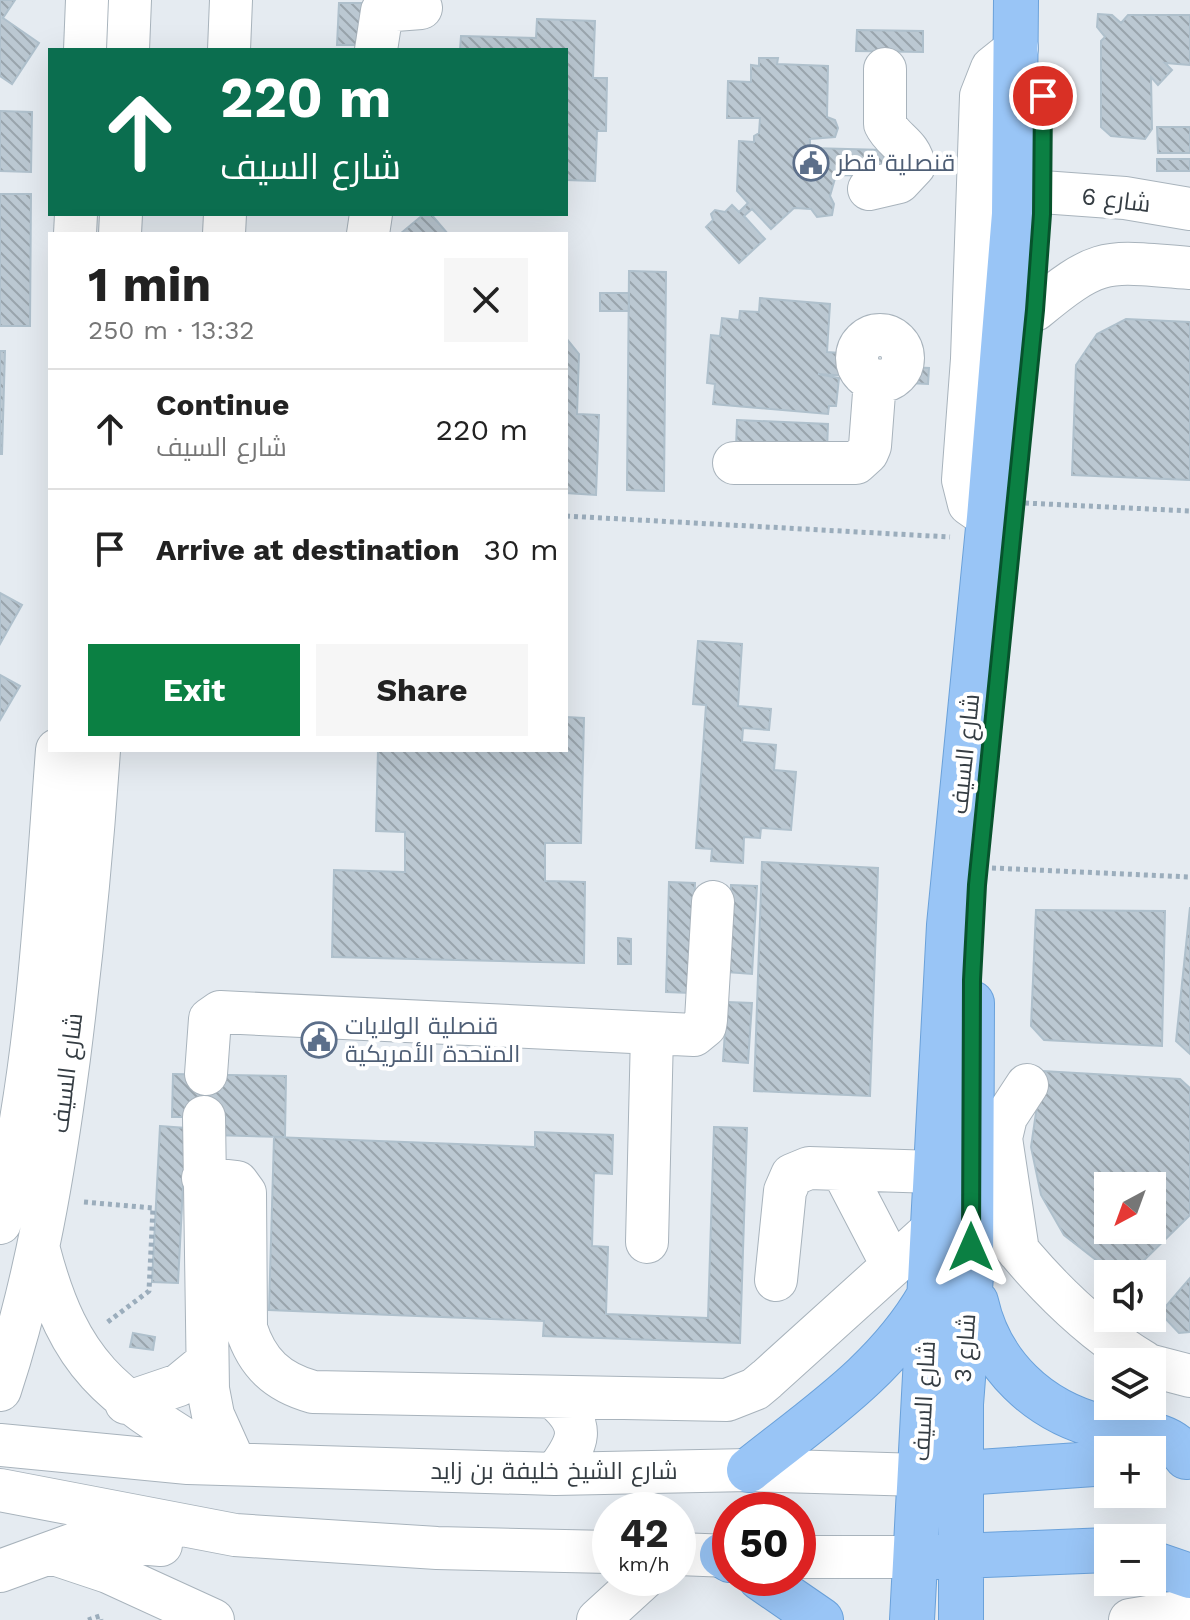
<!DOCTYPE html>
<meta charset="utf-8">
<style>
body{margin:0;font-family:"Work Sans",Cairo,sans-serif;background:#f6f6f6;color:#222;height:100vh;display:flex;flex-direction:column;font-size:30px;white-space:nowrap}
*{box-sizing:border-box;margin:0}
p{font-size:26px;color:#767676}
.icon{flex:none;width:44px;height:44px;fill:none;stroke:currentColor;stroke-width:2;stroke-linecap:round;stroke-linejoin:round}
.map{position:relative;flex:1;overflow:hidden}
.details{position:absolute;left:48px;top:232px;width:520px;height:520px;display:flex;flex-direction:column;background:#fff;border-radius:0px;box-shadow:0 8px 32px #0002}
.details>*{flex:none}
.guide{position:absolute;left:48px;top:48px;width:520px;height:168px;border-radius:0px;box-shadow:0 8px 32px #0002;background:#0b6e4f;color:#fff;overflow:hidden}
.needle{width:52px;rotate:221deg}
.fabs{position:absolute;left:1094px;top:1172px;display:grid;gap:16px}
.fabs a{display:grid;place-items:center;width:72px;height:72px;border-radius:0px;background:#fff;box-shadow:0 8px 32px #0002;font-size:40px}
.speed{position:absolute;left:592px;top:1492px;display:flex;gap:16px;font-size:40px;font-weight:700;text-align:center}
.speed>*{display:grid;place-content:center;width:104px;height:104px;border-radius:50%;background:#fff;box-shadow:0 8px 32px #0002;line-height:1}
.speed small{font-size:20px;font-weight:400}
.speed .limit{border:12px solid #d22;background:#fff;color:#111}
.pin{position:absolute;display:grid;place-items:center;width:68px;height:68px;color:#fff;margin:-34px;border:4px solid #fff;border-radius:50%;box-shadow:0 2px 8px #0007}
.me{position:absolute;width:88px;margin:-44px;rotate:0deg;stroke-linejoin:round;filter:drop-shadow(0 0 6px #0008)}
.turn{display:flex;align-items:center;gap:28px;height:168px;padding:0 40px;font-size:36px}
.turn .icon{width:104px;height:104px;stroke-width:2.5}
.turn b{display:block;font-size:56px;line-height:68px}
.round{display:grid;place-items:center;flex:none;width:84px;height:84px;border-radius:0px;background:#f6f6f6}
.head{display:flex;align-items:center;justify-content:space-between;height:136px;padding:0 40px}
h1{font-size:48px;font-weight:700;line-height:60px}
.primary-button{display:flex;gap:16px;margin-top:auto;padding:16px 40px}
.primary-button a{flex:1;height:92px;border-radius:0px;background:#0b8043;color:#fff;font-size:32px;font-weight:700;line-height:92px;text-align:center}
.primary-button a+a{background:#f6f6f6;color:#222}
ul{padding:0;list-style:none}
li{display:flex;align-items:center;gap:24px;height:120px;padding:0 40px;border-top:2px solid #e0e0e0}
li div{flex:1}
li b{display:block;font-size:30px}
li em{font-style:normal}
.map>svg:first-child{display:block}
</style>
<div class="map">
<svg width="1190" height="1620" viewBox="0 0 1190 1620">
<defs>
<pattern id="building-back-hatch" width="6" height="6" patternUnits="userSpaceOnUse" patternTransform="scale(2)"><rect width="6" height="6" fill="#bbc8d2"/><path d="M-1 5l2 2M0 0l6 6M5-1l2 2" fill="none" stroke="#99a4ac"/></pattern>
</defs>
<rect width="100%" height="100%" fill="#e5ebf1"/>
<path fill="url(#building-back-hatch)" stroke="#afc0cc" stroke-width="2" fill-rule="evenodd" d="M0,0H15L3,18L39,43L12,84L0,76Z
M339,3H369L368,45H337Z
M1098,14L1112,15L1121,23L1128,15H1190V65L1165,63L1172,70L1158,85L1151,77L1152,129L1145,139L1111,136L1101,127V41L1105,37L1097,27Z
M537,19L595,21L593,78H607L606,131H597L595,181L566,180V50H460L461,36L536,38Z
M857,30L923,31V52L856,51Z
M759,58H778L777,64L828,66L827,117L835,120L838,128L835,137L810,139V148L884,150L883,176L836,175L830,196L834,204L832,215L817,217L811,209L794,208L771,229L752,209L744,216L765,239L739,263L706,227L713,220L711,214L715,210L725,212L732,205L739,212L748,203L737,191L739,141L754,142V136L759,133L760,118H727L728,81L751,82V65L759,66Z
M0,111L32,112L31,172L0,171Z
M1157,127H1190V153H1158Z
M1157,159H1190V171H1157Z
M0,194H31L30,326H0Z
M424,214H431L448,234H400Z
M629,271L666,272L664,491L627,490Z
M600,293H629V311H600Z
M760,298L830,304L827,352L852,354L850,376L818,374L839,378L836,406H829L828,414L713,404L715,384L707,383L711,335L720,336L722,318L739,320L740,311L759,312Z
M1126,319L1190,322V480L1072,475L1076,365L1097,334Z
M566,338L579,354L577,414L599,415L596,495L566,493Z
M0,351H5L2,454H0Z
M909,367L929,368L928,384L908,383Z
M737,420L828,424L827,450L736,447Z
M0,593L22,605L0,644Z
M698,641L742,644L738,706L771,709L769,730L743,728L742,742L776,745L774,770L796,772L791,830L761,828L760,838L744,837L743,863L711,861L712,849L696,848L706,705L693,704Z
M0,675L20,686L0,720Z
M566,717L584,718L581,843H545V881L585,882L584,963L332,957L334,870L405,872V832L376,831L378,750H566Z
M762,862L878,868L870,1096L754,1091Z
M669,882L695,883L691,993L666,992Z
M731,885L757,886L752,974L727,972Z
M1190,907V1054L1176,1041Z
M1036,910L1165,911L1162,1046L1044,1040L1031,1026Z
M618,938L631,939V964H618Z
M727,1002L752,1003L748,1063L723,1061Z
M1042,1071L1180,1079L1190,1088V1215L1130,1274H1114L1064,1235L1041,1195L1031,1147ZM1108,1186H1152V1230H1108Z
M173,1074L286,1076L285,1137L211,1135L204,1117H172Z
M160,1126L186,1128L178,1283L152,1282Z
M714,1127L747,1128L740,1343L543,1336L544,1321L269,1310L274,1137L535,1147V1132L613,1135L612,1174L594,1173L592,1246L608,1247L606,1314L708,1318Z
M1190,1278V1332L1179,1333L1160,1313Z
M133,1333L155,1337L153,1350L130,1347Z"/>
<g fill="none" stroke-linecap="round" stroke-linejoin="round">
<defs>
<path id="minor" d="M85,50L87,0
M128,50L130,0
M229,50L231,0
M376,50L382,11L421,8
M869,189L899,182L914,166C911,145 893,141 885,124V69
M1014,190L1125,198L1190,209
M75,234L76,214
M120,234L121,214
M224,234L225,214
M368,234L371,214
M1035,310C1102,254 1107,262 1190,268
M857 358a23 23 0 1 1 46 0a23 23 0 1 1-46 0Z
M734,463H856L867,453L870,446L875,380
M989,518L969,504L963,480L972,359L981,96L992,68L1017,48
M206,1074L210,1019L220,1012L694,1035L705,1026L706,1020L713,902
M204,1117L208,1389L213,1415L235,1464
M842,1169L892,1265
M203,1178L237,1182L245,1193L246,1328C257,1363 277,1382 313,1392L727,1400L755,1389L767,1379L933,1229
M971,1190C1017,1254 1074,1321 1144,1362
M0,1223C38,1069 45,908 57,750
M647,1242L652,1034
M39,1250C72,1377 119,1398 223,1463
M1018,1251L1001,1138L1006,1117L1027,1085
M776,1280L785,1191L792,1175L809,1168L935,1172
M1152,1366L1190,1376
M0,1390C36,1281 54,1171 69,1058C82,955 92,853 99,750
M554,1398C587,1427 579,1442 555,1474
M126,1403L179,1385L207,1362
M0,1445L188,1463L555,1474L749,1470L920,1475
M0,1490L235,1535L437,1548L610,1552
M51,1553L108,1572L213,1620
M678,1554L730,1556
M798,1557H915
M0,1571L77,1543L114,1541L161,1545
M598,1620L644,1578
M1130,1620L1190,1610"/>
<path id="major" d="M976,1302C990,1365 1038,1411 1102,1427C1133,1435 1167,1428 1186,1457
M749,1470C815,1417 886,1371 929,1296
M935,1475L1108,1463
M722,1555L730,1560
M934,1557L1108,1550
M1152,1563L1190,1576
M760,1578L821,1620
M912,1620L949,925L989,518L1014,214L1016,0
M961,1620V1404L971,1276L972,1003"/>
</defs>
<use href="#minor" stroke="#a8b3bc" stroke-width="44"/>
<use href="#major" stroke="#6aa1da" stroke-width="46"/>
<path stroke="#9badbc" stroke-width="5" stroke-dasharray="4 4" stroke-linecap="butt" d="M1025,503L1190,511
M566,516L950,537
M992,868L1190,877
M84,1202L153,1208L149,1291L105,1324
M88,1620L100,1616L101,1620"/>
<use href="#minor" stroke="#fff" stroke-width="42"/>
<use href="#major" stroke="#99c5f6" stroke-width="44"/>
</g>
<g fill="none" stroke-linecap="round" stroke-linejoin="round">
<defs>
<path id="route" d="M971,1247L972,980L977,885L1035,310L1042,214L1043,96"/>
</defs>
<use href="#route" stroke="#07532c" stroke-width="20"/>
<use href="#route" stroke="#0b8043" stroke-width="14"/>
</g>
<defs>
<symbol id="civic-ring" viewBox="-11 -11 22 22"><circle r="9.5" fill="#fff" stroke="#5c6f8a" stroke-width="1.5"/><path d="M-.6-6.5H3V-4.5H.6V-3L4-1V1h2V6H-6V1h2V-1L-.6-3ZM-1.2 2.5V6h2.4V2.5Z" fill="#5c6f8a"/></symbol>
</defs>
<g fill-rule="evenodd">
<use href="#civic-ring" x="791" y="143" width="40" height="40"/>
<use href="#civic-ring" x="299" y="1020" width="40" height="40"/>
</g>
<g text-anchor="middle" stroke-width="8" stroke-linejoin="round" paint-order="stroke">
<g font-size="24" fill="#4e5e75" stroke="#fff" text-anchor="start">
<text x="837" y="171">قنصلية قطر</text>
<text x="345" y="1034">قنصلية الولايات<tspan x="345" dy="28">المتحدة الأمريكية</tspan></text>
</g>
<g font-size="24" fill="#353d43" stroke="#fff">
<text transform="translate(1116 200) rotate(7)" y="8">شارع 6</text>
<text transform="translate(965 754) rotate(-84)" y="8">شارع السيف</text>
<text transform="translate(67 1073) rotate(-83)" y="8">شارع السيف</text>
<text transform="translate(965 1348) rotate(-86)" y="8">شارع 3</text>
<text transform="translate(924 1401) rotate(-87)" y="8">شارع السيف</text>
<text x="554" y="1479">شارع الشيخ خليفة بن زايد</text>
</g>
</g>
</svg>
<div class="fabs">
<a><svg class="needle" viewBox="-14 -14 28 28"><path d="M0-13l5 13h-10z" fill="#e53935"/><path d="M0 13l5-13h-10z" fill="#767676"/></svg></a>
<a><svg class="icon" aria-label="sound" viewBox="0 0 24 24"><path d="M4 9h4l5-4v14l-5-4H4zM17 9q2 3 0 6"/></svg></a>
<a><svg class="icon" aria-label="layers" viewBox="0 0 24 24"><path d="M12 4l9 5-9 5-9-5zM3 14l9 5 9-5"/></svg></a>
<a>+</a>
<a>−</a>
</div>
<div class="speed"><div>42<small>km/h</small></div><div class="limit">50</div></div>
<div class="pin" style="left:1043px;top:96px;background:#d93025"><svg class="icon" aria-label="arrive" viewBox="0 0 24 24"><path d="M6 21V4h12l-3 4 3 4H6"/></svg></div>
<svg class="me" style="left:971px;top:1247px" viewBox="-20 -20 40 40"><path d="M0-17L14 15 0 8-14 15z" fill="#0b8043" stroke="#fff" stroke-width="4"/></svg>
<div class="guide">
<div class="turn"><svg class="icon" aria-label="ahead" viewBox="0 0 24 24"><path d="M12 20V5M6 11l6-6 6 6"/></svg><div><b>220 m</b>شارع السيف</div></div>
</div>
<section class="details">
<div class="head"><div><h1>1 min</h1><p>250 m · 13:32</p></div><a class="round"><svg class="icon" aria-label="close" viewBox="0 0 24 24"><path d="M6 6l12 12M18 6L6 18"/></svg></a></div>
<ul>
<li><svg class="icon" aria-label="ahead" viewBox="0 0 24 24"><path d="M12 20V5M6 11l6-6 6 6"/></svg><div><b>Continue</b><p>شارع السيف</p></div><em>220 m</em></li>
<li><svg class="icon" aria-label="arrive" viewBox="0 0 24 24"><path d="M6 21V4h12l-3 4 3 4H6"/></svg><div><b>Arrive at destination</b></div><em>30 m</em></li>
</ul>
<div class="primary-button"><a>Exit</a><a>Share</a></div>
</section>
</div>
